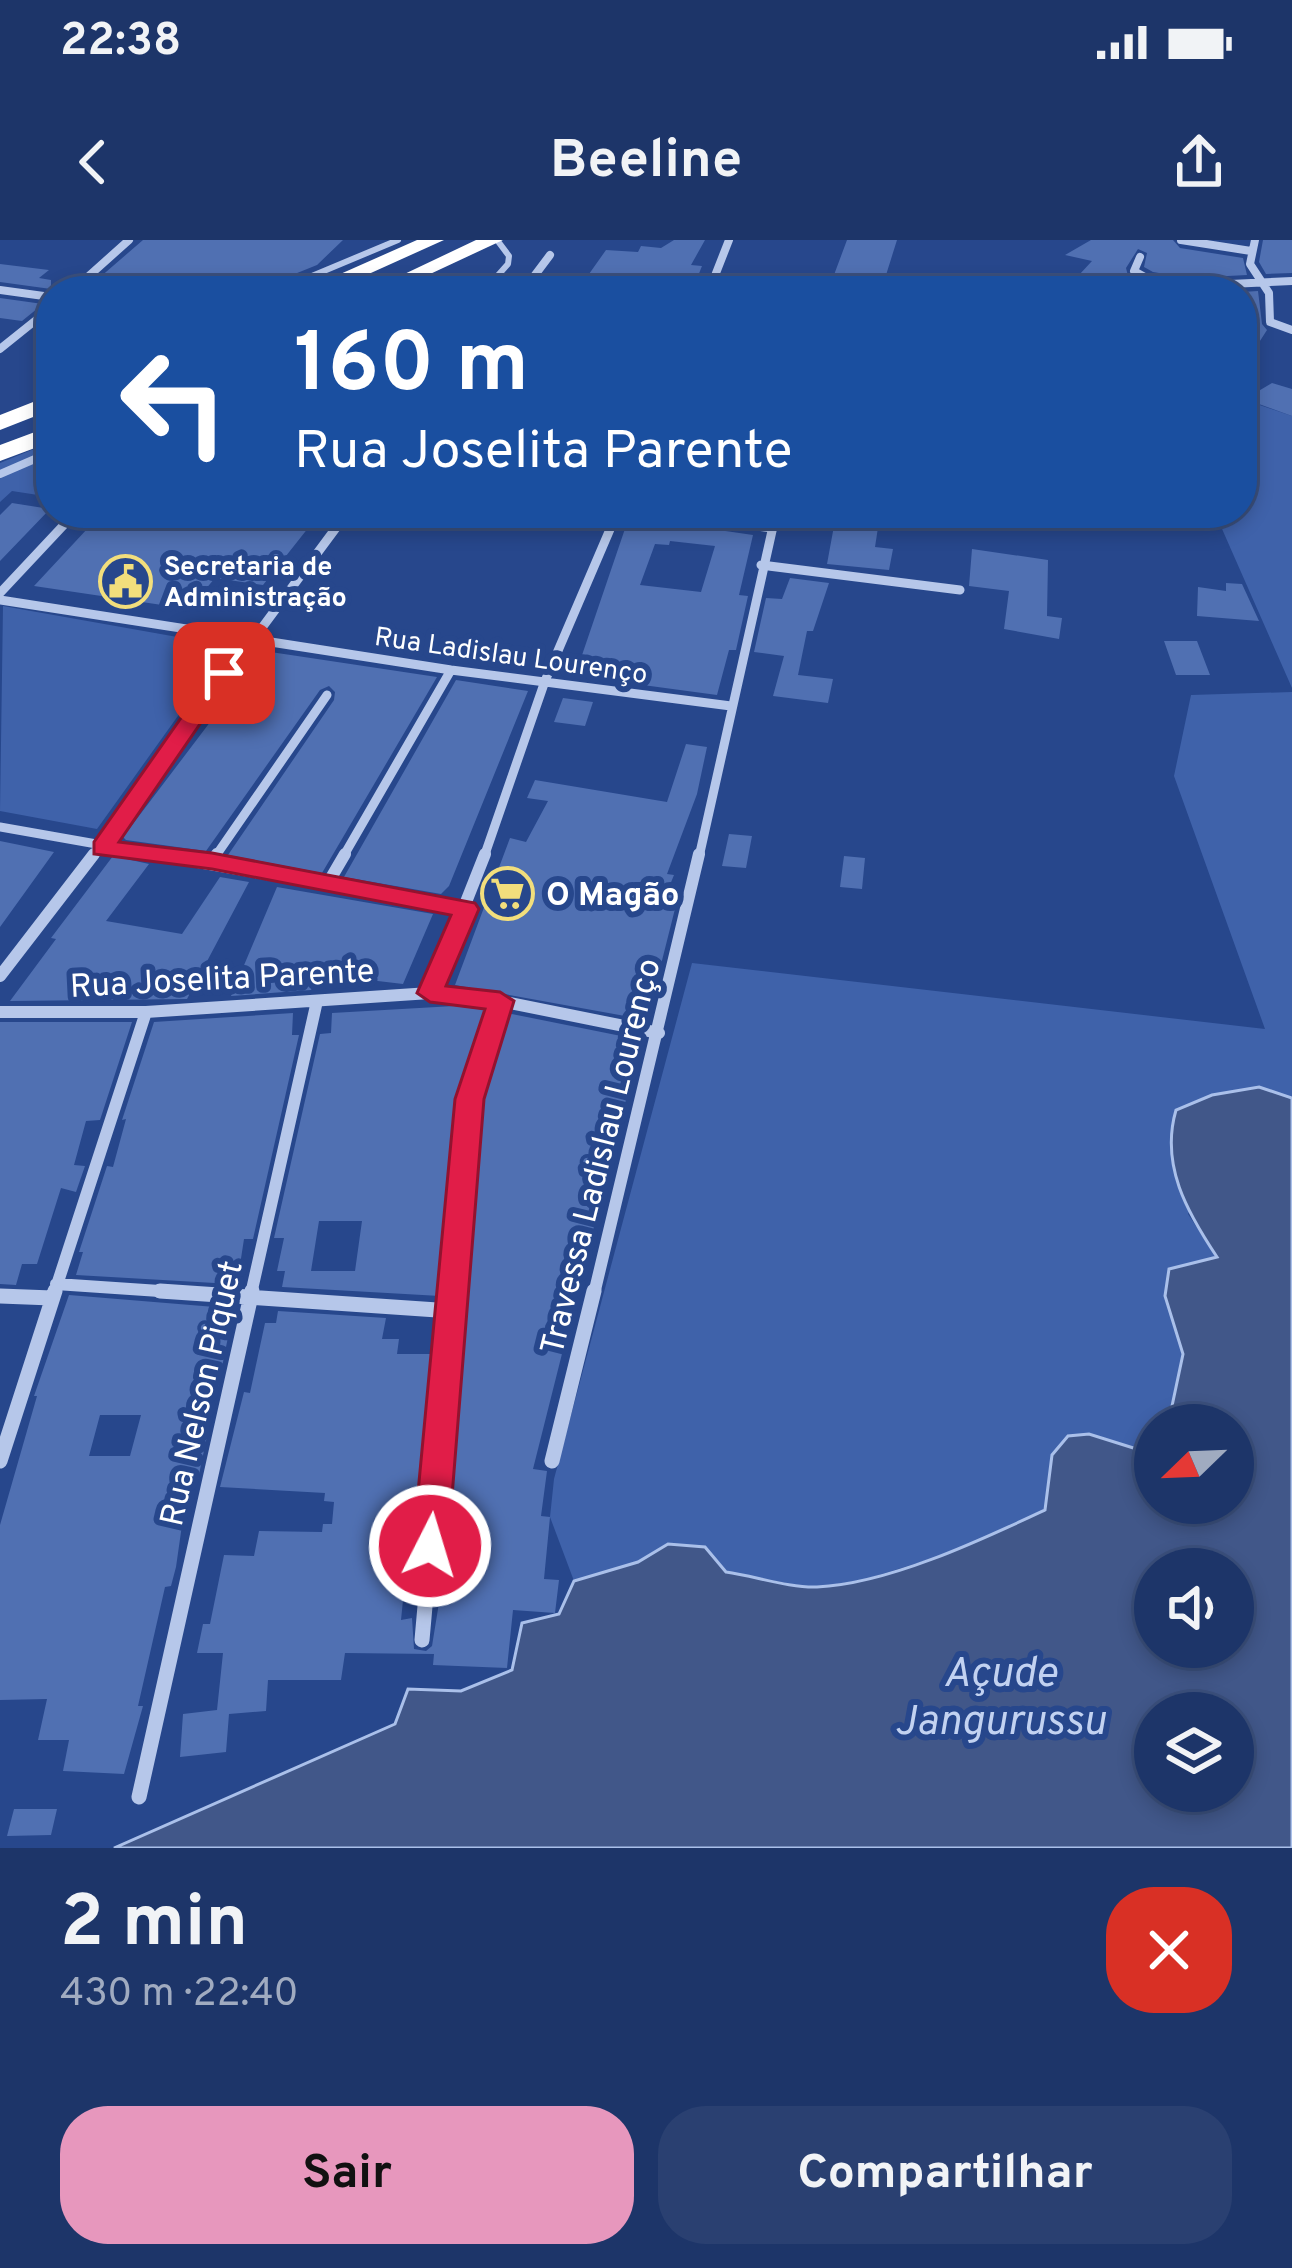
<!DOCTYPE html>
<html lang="pt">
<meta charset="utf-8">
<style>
body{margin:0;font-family:Overpass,sans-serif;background:#2a4071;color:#f1f3f6;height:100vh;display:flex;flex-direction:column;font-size:45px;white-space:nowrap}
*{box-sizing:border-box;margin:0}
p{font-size:39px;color:#a0abc0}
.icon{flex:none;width:66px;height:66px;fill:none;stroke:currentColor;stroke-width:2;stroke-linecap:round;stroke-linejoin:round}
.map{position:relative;height:1608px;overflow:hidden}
.panel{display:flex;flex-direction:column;background:#1d3569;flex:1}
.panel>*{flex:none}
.guide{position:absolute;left:36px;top:36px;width:1221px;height:252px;border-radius:48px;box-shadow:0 6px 18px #0003,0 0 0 3px #3b507d;background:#1a4fa0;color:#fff;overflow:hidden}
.needle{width:78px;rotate:247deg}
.fabs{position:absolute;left:1134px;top:1164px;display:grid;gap:24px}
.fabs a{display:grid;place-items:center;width:120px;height:120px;border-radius:50%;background:#1d3569;box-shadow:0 6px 18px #0003,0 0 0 3px #3b507d;font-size:60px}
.pin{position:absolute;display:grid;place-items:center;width:102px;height:102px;color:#fff;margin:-51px;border-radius:24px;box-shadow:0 6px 18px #0006}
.me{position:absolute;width:132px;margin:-66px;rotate:5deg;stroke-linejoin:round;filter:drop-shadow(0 0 9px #0008)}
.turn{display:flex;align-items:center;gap:42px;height:252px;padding:0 60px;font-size:54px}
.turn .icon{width:156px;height:156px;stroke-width:2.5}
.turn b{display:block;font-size:84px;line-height:102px}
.round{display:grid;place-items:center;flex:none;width:126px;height:126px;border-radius:48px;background:#2a4071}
.headline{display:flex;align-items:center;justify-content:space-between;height:204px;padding:0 60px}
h1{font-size:72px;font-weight:700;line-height:90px}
.button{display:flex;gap:24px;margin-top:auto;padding:24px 60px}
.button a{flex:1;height:138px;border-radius:48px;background:#e797bd;color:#111;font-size:48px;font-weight:700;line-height:138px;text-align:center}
.button a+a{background:#2a4071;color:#f1f3f6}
.status{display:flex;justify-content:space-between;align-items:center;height:84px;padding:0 60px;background:#1d3569;direction:ltr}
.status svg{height:33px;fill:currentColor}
header{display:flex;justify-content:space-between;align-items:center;height:156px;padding:0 60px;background:#1d3569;font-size:54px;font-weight:700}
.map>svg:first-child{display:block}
</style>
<div class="status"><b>22:38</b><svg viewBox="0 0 49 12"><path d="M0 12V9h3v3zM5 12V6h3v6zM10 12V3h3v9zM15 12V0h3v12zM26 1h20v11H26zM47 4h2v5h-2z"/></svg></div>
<header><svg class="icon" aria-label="back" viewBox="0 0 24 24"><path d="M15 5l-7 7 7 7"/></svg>Beeline<svg class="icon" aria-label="share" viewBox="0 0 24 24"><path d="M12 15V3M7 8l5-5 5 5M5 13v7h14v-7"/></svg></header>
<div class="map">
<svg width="1292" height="1608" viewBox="0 0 1292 1608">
<rect width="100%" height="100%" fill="#27478c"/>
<path fill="#3f62aa" d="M1242,159L1292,176V448L1215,273H1242Z
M51,202V257L12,251L0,262V223Z
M3,366L228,406L97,589L0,571Z
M1292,452V858L1259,847L1188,974L1217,1018L1165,1056L1183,1114L1168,1185H1155V1202L1143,1211L1089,1194L1045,1270L972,1306L866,1339L814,1348L726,1332L705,1307L669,1304L638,1322L574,1341L550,1277L554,1239L692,723L1265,789L1174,536L1191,455Z"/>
<path fill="#415789" stroke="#aac0ea" stroke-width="3" fill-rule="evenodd" d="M1259,847L1292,858V1608H114L395,1484L408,1449L461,1451L512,1430L522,1383L559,1374L574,1341L638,1322L668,1304L705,1307L726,1332C755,1336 789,1348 817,1347C888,1344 981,1300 1045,1270L1052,1215L1068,1196L1089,1194L1143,1211L1155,1202V1263H1233V1185H1168L1183,1114L1165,1056L1169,1029L1217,1017C1187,972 1160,925 1176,870L1212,855ZM1155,1329H1233V1407H1155ZM1155,1473H1233V1551H1155Z"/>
<path fill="#5070b2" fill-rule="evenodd" d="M143,0H343L317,25L260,48L228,35L210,51H84Z
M674,0H705L691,25L702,26L692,51H577L606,10L638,12L641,6L661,8Z
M847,0H897L881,51H828Z
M1091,0H1173L1180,8L1243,18L1247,35L1189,38L1153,32L1144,27L1147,13L1138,9L1126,28L1128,36L1147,48L1167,51H1125L1079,35L1092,21L1065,15Z
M1263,0H1292V33L1266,34L1259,22Z
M0,24L49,30L39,38L51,40V49L0,42Z
M1258,51L1262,84L1267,90L1242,129V52Z
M0,58L43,64L22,81L0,78Z
M1272,143L1292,149V176L1245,159Z
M12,263L50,269L0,321V275Z
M102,273H320L263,345L215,338L189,369L34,346Z
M836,275L879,281L875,307L893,309L889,330L827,324Z
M629,277L753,295L739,355L748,356L736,410H729L717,455L591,438L580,421ZM670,301L715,306L701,352L640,345L655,304L669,305Z
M972,309L1048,320L1047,376L1062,378L1059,399L1004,389L1009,351L969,346Z
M790,338L829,343L813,391H807L798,435L833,439L828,463L773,456L784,416L754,412L766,358L782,359Z
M1226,343L1242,344L1259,381L1197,376L1198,347L1226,351Z
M1164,401H1197L1210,435H1176Z
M264,411L437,437L322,633L228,615L334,460L335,452L329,446L320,450L206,611L126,600L123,597Z
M456,440L528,451L449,646L441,654L344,637Z
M563,458L593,462L585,486L554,482Z
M686,504L707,507L697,554L667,634L674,635L667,652L679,653L647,780L455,745L510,598L526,602L548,561L527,558L535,540L667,562Z
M729,594L752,596L746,628L722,626Z
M0,601L54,612L0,687Z
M113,616L149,624L106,681L182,694L220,637L249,642L187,759L10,761L56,699L51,698Z
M844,616L865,618L862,649L840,647Z
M277,647L433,674L403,744L319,734L311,750L231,756Z
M454,766L486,770L460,858L440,1056L282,1047L285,1031H277L284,998H274L320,794L331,793L332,773ZM319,981H362L355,1031H311Z
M293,773L292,795H299L253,999H244L238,1038L232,1044L76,1035L83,1012H79L107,926L113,927L126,879L122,880L154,782Z
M507,773L641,800L533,1229L547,1231L541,1276L550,1277L544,1339L559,1340L555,1373L513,1370L507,1428L433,1425L434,1414L345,1413L341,1440H268L266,1471L229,1474L226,1512L180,1517L183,1474L217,1470L223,1413H197L203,1384H210L224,1315L254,1316L259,1291L322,1292L323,1284H332L334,1262L324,1261L325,1253L220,1247L244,1152L250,1153L265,1083H276L278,1071L386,1078L382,1099H399L397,1114H435L420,1291H410L401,1380L412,1378L414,1409L426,1411L432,1406L443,1338L480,861Z
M0,782H132L100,880L86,881L74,925L85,926L76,952L61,948L37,1024H22L16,1045L0,1044Z
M69,1055L227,1068L225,1082H231L218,1147L199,1146L187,1196H207L197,1244L188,1243L176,1327L171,1346L165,1347L138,1466H143L124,1534L63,1531L69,1500H38L47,1459L0,1460V1285L37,1156H34ZM100,1175H141L130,1216H89Z
M14,1569H57L51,1595L7,1596Z"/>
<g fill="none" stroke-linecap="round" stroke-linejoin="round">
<path stroke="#b6c7ea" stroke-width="6" d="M276,51L398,0
M484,51L508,24L509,16L497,0"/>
<path stroke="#b6c7ea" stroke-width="8" d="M1181,0L1251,11
M1255,0L1250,24L1269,53L1270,82L1292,90
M1140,17L1134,31L1150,40L1189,46L1292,41
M0,50L51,57
M72,51L129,0
M523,51L550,15
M709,51L729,0
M0,109L51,68
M0,234L51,212"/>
<path stroke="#b6c7ea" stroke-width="9" d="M660,273L772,288
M761,325L960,350
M0,353L75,273
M0,360L451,430L731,466
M0,587L170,617
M92,617L347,273
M215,617L327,455
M343,617L451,430
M484,617L545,441L617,273
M699,617L776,273"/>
<path stroke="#b6c7ea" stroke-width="12" d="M152,614L466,669
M212,621L217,614
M328,643L345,614
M0,736L94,614
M430,753L485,614
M0,772H146L430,753L500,761L659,793
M56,1044L204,1054
M54,1054L146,772
M251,1054L317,761
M453,1054L470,859L500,761
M594,1054L699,614"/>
<path stroke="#b6c7ea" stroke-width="15" d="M160,1051L452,1071
M0,1056L52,1058
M0,1221L55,1051
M552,1221L594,1051
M422,1400L453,1051
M139,1557L252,1051"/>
<path fill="#fff" fill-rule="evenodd" d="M417,0H444L331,51H302Z
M476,0H503L413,42L396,38Z
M51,155V170L0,190V175Z
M51,186V202L0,221V205Z"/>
</g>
<path fill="#e11d48" stroke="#92132f" stroke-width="3" d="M224,426L235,433L119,602L212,613L475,663L479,669L446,746L500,752L514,761L484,859L448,1306L443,1317L430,1322L418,1317L413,1306L455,859L485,769L430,762L417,753L451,675L212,629L94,614V602L216,428Z"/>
<defs>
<symbol id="civic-ring" viewBox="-11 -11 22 22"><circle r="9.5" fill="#27478c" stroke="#f2de7c" stroke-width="1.5"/><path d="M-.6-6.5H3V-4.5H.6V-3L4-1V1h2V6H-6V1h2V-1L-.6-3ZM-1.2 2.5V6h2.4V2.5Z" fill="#f2de7c"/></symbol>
<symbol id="supermarket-ring" viewBox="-11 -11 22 22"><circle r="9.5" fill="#27478c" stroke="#f2de7c" stroke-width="1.5"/><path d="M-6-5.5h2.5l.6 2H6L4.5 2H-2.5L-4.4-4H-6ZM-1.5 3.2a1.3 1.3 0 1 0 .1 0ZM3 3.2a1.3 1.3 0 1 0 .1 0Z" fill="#f2de7c"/></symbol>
</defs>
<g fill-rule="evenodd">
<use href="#civic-ring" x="96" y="312" width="59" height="59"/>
<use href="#supermarket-ring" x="478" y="624" width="59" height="59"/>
</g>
<g text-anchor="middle" stroke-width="12" stroke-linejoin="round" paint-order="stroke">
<g font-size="27" font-weight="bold" fill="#fff" stroke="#27478c" text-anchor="start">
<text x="164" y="335">Secretaria de<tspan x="164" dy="31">Administração</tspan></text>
</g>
<g font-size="27" fill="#fff" stroke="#27478c">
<text transform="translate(511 415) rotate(8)" y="9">Rua Ladislau Lourenço</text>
</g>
<g font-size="33" font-weight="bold" fill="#fff" stroke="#27478c" text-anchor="start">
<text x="546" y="665">O Magão</text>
</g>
<g font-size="33" fill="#fff" stroke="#27478c">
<text transform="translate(222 737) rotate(-3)" y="12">Rua Joselita Parente</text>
<text transform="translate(599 916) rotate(-76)" y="12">Travessa Ladislau Lourenço</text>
<text transform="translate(200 1153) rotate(-77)" y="12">Rua Nelson Piquet</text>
</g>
<g font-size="42" font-style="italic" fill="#c2d2f1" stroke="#27478c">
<text x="1000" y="1446">Açude<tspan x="1000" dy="48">Jangurussu</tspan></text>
</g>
</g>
</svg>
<div class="fabs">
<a><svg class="needle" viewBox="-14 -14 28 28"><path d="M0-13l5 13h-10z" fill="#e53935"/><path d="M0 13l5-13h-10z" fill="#a0abc0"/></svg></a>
<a><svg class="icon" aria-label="sound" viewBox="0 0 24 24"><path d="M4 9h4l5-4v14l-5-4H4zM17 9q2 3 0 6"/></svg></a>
<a><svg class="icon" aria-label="layers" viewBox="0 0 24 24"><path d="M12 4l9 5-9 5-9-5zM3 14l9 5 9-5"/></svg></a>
</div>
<div class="pin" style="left:224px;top:433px;background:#d93025"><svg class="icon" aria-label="arrive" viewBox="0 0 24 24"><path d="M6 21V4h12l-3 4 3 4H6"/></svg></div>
<svg class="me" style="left:430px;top:1306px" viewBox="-20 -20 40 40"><circle r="17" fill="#e11d48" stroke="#fff" stroke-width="3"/><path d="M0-11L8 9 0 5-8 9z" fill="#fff"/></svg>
<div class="guide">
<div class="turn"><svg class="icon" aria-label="left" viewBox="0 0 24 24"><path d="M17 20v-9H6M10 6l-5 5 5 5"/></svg><div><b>160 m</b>Rua Joselita Parente</div></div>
</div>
</div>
<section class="panel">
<div class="headline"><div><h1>2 min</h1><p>430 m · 22:40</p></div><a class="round" style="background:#d93025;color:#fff"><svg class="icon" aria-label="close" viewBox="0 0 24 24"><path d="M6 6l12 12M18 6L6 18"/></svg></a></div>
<div class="button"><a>Sair</a><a>Compartilhar</a></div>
</section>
